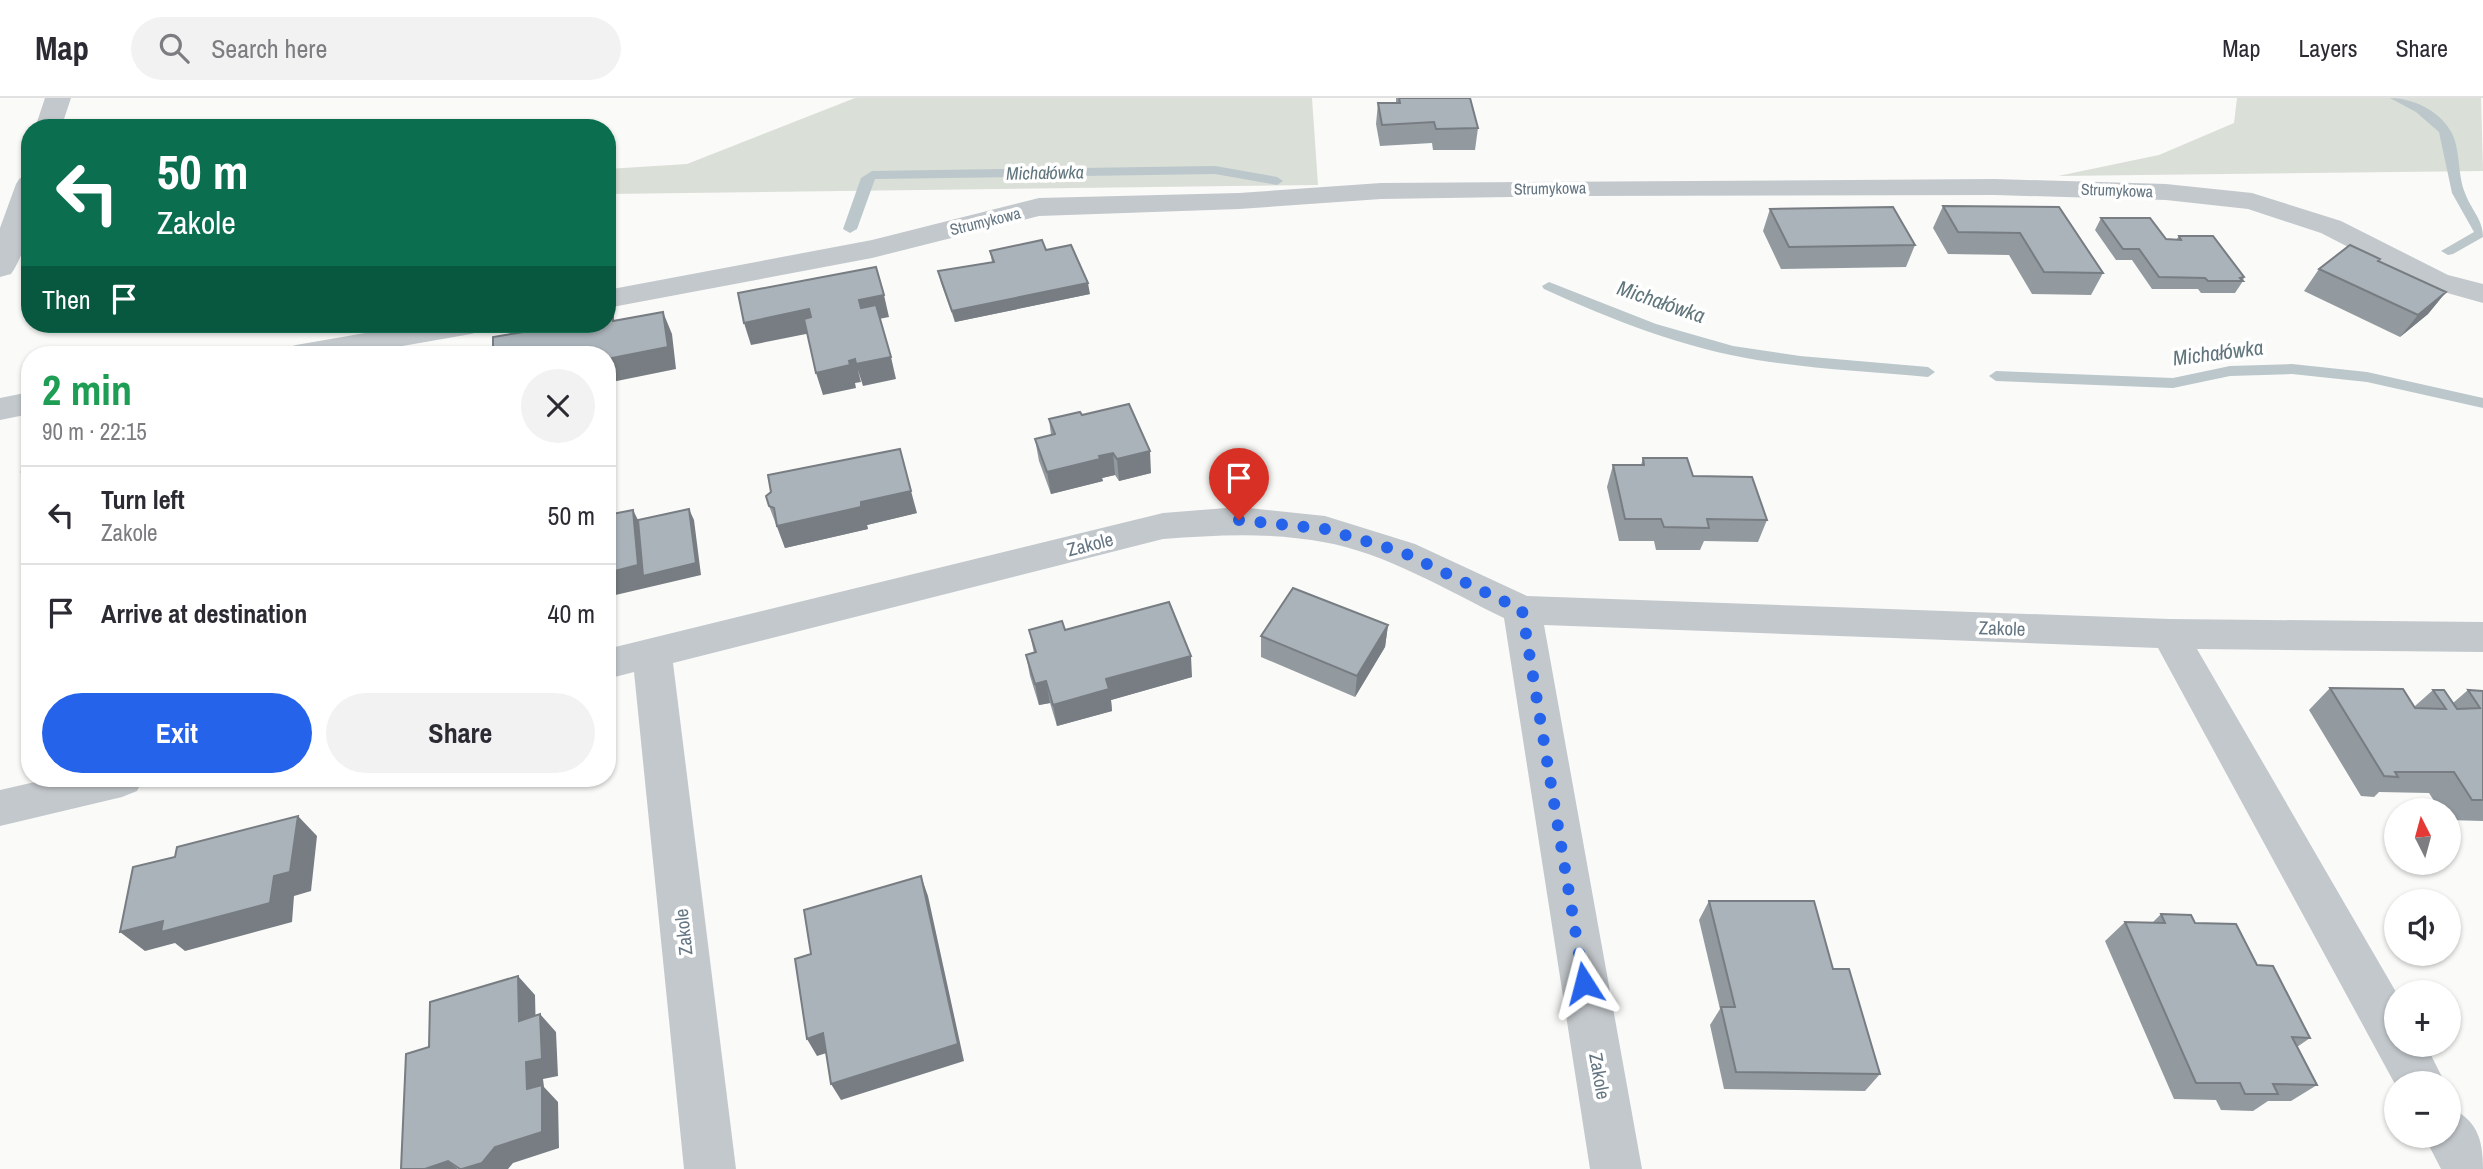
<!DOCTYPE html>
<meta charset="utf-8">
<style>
body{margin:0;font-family:"Archivo Narrow",sans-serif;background:#f2f2f3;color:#2b2b33;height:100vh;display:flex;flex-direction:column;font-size:26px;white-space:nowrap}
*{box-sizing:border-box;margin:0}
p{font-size:23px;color:#7c7c81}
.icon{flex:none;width:38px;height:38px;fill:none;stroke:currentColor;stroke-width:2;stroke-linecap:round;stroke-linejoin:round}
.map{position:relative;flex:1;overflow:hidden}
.drawer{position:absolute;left:21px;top:248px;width:595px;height:441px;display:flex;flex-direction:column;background:#fff;border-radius:28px;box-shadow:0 2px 5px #0004}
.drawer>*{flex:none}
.banner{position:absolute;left:21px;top:21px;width:595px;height:214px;border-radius:28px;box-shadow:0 2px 5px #0004;background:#0b6e4f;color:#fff;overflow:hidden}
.needle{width:46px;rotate:354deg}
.buttons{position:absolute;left:2384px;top:700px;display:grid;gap:14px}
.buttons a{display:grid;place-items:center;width:77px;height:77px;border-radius:50%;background:#fff;box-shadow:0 2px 5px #0004;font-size:35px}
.pin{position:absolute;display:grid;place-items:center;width:60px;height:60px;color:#fff;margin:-72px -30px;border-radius:50% 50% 50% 0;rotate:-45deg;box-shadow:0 0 7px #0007}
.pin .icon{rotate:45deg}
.me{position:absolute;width:77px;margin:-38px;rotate:351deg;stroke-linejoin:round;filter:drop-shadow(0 0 5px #0008)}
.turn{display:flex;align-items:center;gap:24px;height:147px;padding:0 21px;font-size:32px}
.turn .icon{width:91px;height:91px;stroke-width:2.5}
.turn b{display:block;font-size:49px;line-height:60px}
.then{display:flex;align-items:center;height:66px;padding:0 21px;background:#0003;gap:14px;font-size:26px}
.round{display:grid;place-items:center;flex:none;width:74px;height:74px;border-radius:37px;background:#f2f2f3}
.head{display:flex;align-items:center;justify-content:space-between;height:119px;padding:0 21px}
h1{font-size:42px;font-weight:700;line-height:52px;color:#1e9e55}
.cta{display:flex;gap:14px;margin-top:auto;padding:14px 21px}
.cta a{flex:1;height:80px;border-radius:42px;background:#2563eb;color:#fff;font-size:28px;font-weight:700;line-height:80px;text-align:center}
.cta a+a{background:#f2f2f3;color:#2b2b33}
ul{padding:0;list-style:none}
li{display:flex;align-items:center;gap:21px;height:98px;padding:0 21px;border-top:2px solid #e1e1e2}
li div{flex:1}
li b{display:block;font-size:26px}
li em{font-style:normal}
header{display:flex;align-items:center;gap:42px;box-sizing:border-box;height:98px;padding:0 35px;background:#fff;border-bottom:2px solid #e1e1e2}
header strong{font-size:33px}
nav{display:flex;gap:38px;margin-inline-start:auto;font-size:24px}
.search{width:490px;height:63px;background:#f2f2f3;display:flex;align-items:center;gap:18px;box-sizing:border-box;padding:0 24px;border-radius:38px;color:#7c7c81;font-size:26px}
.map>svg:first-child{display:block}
</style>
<header>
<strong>Map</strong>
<div class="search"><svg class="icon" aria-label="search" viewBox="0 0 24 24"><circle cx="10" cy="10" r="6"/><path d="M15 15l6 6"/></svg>Search here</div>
<nav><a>Map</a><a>Layers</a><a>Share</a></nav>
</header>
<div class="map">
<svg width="2483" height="1071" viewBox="0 0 2483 1071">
<rect width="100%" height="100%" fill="#fafaf8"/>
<path fill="#dadfd7" d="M855,0H1312L1318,87L607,96V71L687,66Z
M2237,0H2481L2483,73L2058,78L2159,57L2234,25Z"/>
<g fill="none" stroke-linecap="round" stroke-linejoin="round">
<path fill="#bbc7cb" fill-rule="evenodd" d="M2390,0C2412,0 2438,12 2450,32C2461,49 2457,76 2465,95C2471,112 2483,121 2483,139L2453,156L2448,157L2441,153L2474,134L2452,95L2439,34L2416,14Z
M1215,68L1277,79L1283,83L1277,87L1215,76L875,81L857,131L850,135L843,131L861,80L872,73Z
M1549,184L1656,226L1733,248L1800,258L1928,269L1935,274L1928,279C1871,274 1814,271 1757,262C1684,250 1612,222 1544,191L1542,188Z
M2292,266L2367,274L2483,300V310L2367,284L2292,276L2230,278L2173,290L1996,283L1989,278L1996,273L2173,280L2230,268Z"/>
<path fill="#c3c8cc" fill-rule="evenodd" d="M45,0H71L61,30H35Z
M30,78C30,112 31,147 11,176L0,179V130L16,86L20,80Z
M1995,81L2166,86L2252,95L2341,123L2448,177L2483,186V205L2426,189L2321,135L2248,111L2166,102L1995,97L1576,98L1381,101L1239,111L1039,118L872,160L607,210V192L872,142L1039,100L1239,95L1381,85Z
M417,226H487L482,233L471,236L351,257H280L285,250L296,247Z
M30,294V316L0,322V300Z
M1239,409L1325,418L1415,446L1527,498L2169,521L2483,524V554L2197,551L2396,894V947H2426L2445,985H2396V988L2158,550L1544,527L1642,1071H1590L1504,520C1446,492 1386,455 1323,444C1269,434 1217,437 1163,441L673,565L736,1071H684L634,574L607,581V551L1163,415Z
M48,681H143L137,693L122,699L0,728V692Z
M2448,1009C2477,1021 2483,1041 2483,1071H2441L2424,1038H2448Z"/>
</g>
<path fill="#929a9f" d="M1396,0H1470L1478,30L1475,52H1433L1432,45L1380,48L1376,26L1378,5H1396Z
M1943,108L2059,109L2103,175L2091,197L2032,196L2009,157L1948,156L1933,130Z
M1770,111L1915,147L1906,169L1781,171L1763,133Z
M2101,120L2166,141L2176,142L2179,138L2244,179L2243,183L2235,195H2201L2198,191H2152L2132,162H2116L2095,132Z
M1046,152L1090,196L955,224L941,185L938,173L992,164L990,153Z
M2378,164L2446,194L2428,216L2400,239L2304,193L2319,171Z
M1082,317L1151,375L1119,383L1115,377L1102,380L1103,383L1051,396L1039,363L1035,341L1051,337L1049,321Z
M1643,360L1693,378L1767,422L1758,444L1704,443L1700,452H1656L1654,443H1619L1607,389L1613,367H1641Z
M769,408L917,415L867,427L868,431L785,450Z
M1388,527L1385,549L1355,599L1261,559V538Z
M1029,532H1065L1192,579L1111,602L1112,613L1057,628L1050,605L1039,607L1030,578L1026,557L1034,555Z
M2330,590L2415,608L2433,592L2453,605L2468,592L2483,593V723L2448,722V712H2440L2429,695L2379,694L2374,699L2361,698L2309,612Z
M1709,803L1833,871L1880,976L1865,993L1724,991L1710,927L1720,911L1699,822Z
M2161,816L2195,825L2257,867L2310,940L2297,949L2317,987L2291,1003H2268L2253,1013L2221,1012L2216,1002L2174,1001L2105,843L2125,824L2152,825Z"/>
<path fill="#777d82" d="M1088,185L1090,196L955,224L952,213Z
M2446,194L2428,216L2400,239L2418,217Z
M884,197L889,219L864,224L859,202Z
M809,211L816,234L751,247L744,225Z
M663,214L672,236L676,271L607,285V261Z
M891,259L896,281L863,288L856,266Z
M855,261L861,284L855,285L856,290L823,297L816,275Z
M1150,353L1151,375L1119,383L1117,361Z
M1113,355L1115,377L1102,380L1103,383L1051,396L1047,374L1099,358Z
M30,371V381L22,373Z
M911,393L917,415L867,427L868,431L785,450L777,428L861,404Z
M689,411L694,422L701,477L607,499V475L633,412L644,434Z
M1388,527L1385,549L1355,599L1357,578Z
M1191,558L1192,579L1111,602L1112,613L1057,628L1053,607L1106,581Z
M1046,583L1050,605L1039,607L1035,586Z
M298,718L317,738L311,793L294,798L292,824L185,853L175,845L145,853L120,834L274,778Z
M921,778L928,798L964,963L841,1002L831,986Z
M518,878L535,897L536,940L519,923Z
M540,916L556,934L558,978L543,981L544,989L558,1004L559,1050L513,1065L508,1071H462L527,991L526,964Z
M823,935L833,953L817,958L807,941Z
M448,1063L458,1071H425Z"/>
<path fill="#aab3b9" stroke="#777d82" stroke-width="2" d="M1399,0H1470L1478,30L1436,31L1434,24L1382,27L1378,5H1400Z
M1943,108L2059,109L2103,175L2044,174L2020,135L1958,134Z
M1893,109L1915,147L1789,149L1770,111Z
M2101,120H2150L2166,141L2181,142L2179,138H2213L2244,179L2240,180L2243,183H2208L2205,180L2159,179L2139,151H2123Z
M1042,142L1046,152L1071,147L1088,185L952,213L938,173L994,164L990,153Z
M2350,147L2380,161L2378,163L2446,194L2418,217L2319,171Z
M876,169L884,197L859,202L861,210L876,207L891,259L856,266L855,261L849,263L850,267L816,275L804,221L811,219L809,211L744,225L738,195Z
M663,214L668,249L607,261V257H493V239L574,226H607V220L613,219V223Z
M1129,306L1150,353L1117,361L1113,355L1099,358L1100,361L1047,374L1035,341L1055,336L1049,321L1080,314L1082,317Z
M30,350V371L22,373Z
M900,351L911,393L861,404V409L777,428L774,410L769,408L766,398L771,394L768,377Z
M1643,360H1687L1693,378L1752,379L1767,422L1707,421L1709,430L1664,429L1661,421H1625L1613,367H1644Z
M689,411L696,465L643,478L638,422Z
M633,412L638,467L607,475V417Z
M1293,490L1388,527L1357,578L1261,538Z
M1169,504L1191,558L1106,581L1109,591L1053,607L1046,583L1035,586L1026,557L1036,554L1029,532L1062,523L1065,532Z
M2330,590L2403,591L2415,610L2446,611L2433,592H2444L2457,611L2480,610L2468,592L2483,593V702H2472L2454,674H2395L2398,679L2384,678Z
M298,718L290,774L274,778L270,805L161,834L163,823L120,834L133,769L175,759L177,749Z
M921,778L958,946L831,986L823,935L807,941L795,861L811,856L804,812Z
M1709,803H1814L1833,871H1849L1880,976L1736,974L1721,909H1735Z
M2161,816L2191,817L2195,825L2236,826L2257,867L2273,868L2310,940L2292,939L2317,987L2273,986L2278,996H2245L2240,985H2196L2125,824L2165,825Z
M518,878L519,923L540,916L542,961L526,964L527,991L542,987V1034L495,1049L482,1065L462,1071H460L448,1063L425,1071H401L406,956L429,949L430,904Z"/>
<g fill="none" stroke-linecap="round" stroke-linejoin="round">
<path stroke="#2563eb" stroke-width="12" stroke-dasharray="0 21.6" d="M1239,422L1325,431L1402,454L1522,512L1584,885"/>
</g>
<g text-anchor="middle" stroke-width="7" stroke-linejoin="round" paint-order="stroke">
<g font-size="16" fill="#657683" stroke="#fff">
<text transform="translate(1550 90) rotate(-1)" y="6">Strumykowa</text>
<text transform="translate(2117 92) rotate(2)" y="6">Strumykowa</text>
<text transform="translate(985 123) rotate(-14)" y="6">Strumykowa</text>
</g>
<g font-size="18" font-style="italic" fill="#60757c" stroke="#fff">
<text transform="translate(1045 75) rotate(-1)" y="6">Michałówka</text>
</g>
<g font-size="19" fill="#657683" stroke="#fff">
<text transform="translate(1090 446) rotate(-14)" y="7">Zakole</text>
<text transform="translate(2002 530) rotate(2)" y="7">Zakole</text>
<text transform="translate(683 834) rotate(-96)" y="7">Zakole</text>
<text transform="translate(1600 978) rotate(80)" y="7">Zakole</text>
</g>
<g font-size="21" font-style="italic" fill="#60757c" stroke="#fff">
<text transform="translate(1661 204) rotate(19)" y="7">Michałówka</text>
<text transform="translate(2218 255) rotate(-7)" y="7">Michałówka</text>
</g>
</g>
</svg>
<div class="buttons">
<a><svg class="needle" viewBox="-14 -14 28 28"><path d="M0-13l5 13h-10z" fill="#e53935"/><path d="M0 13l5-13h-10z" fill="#7c7c81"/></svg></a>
<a><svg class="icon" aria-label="sound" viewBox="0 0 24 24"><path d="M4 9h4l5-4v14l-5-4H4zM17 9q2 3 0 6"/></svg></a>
<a>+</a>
<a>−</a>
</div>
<div class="pin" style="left:1239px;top:422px;background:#d93025"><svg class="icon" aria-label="arrive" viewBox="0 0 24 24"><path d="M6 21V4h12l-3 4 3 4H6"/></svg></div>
<svg class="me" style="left:1584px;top:885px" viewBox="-20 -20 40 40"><path d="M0-17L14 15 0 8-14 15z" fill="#2563eb" stroke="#fff" stroke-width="4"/></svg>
<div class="banner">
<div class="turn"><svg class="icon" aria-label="left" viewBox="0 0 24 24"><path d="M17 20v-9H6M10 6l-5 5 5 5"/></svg><div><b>50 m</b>Zakole</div></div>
<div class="then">Then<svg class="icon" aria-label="arrive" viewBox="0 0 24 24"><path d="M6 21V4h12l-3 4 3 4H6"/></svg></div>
</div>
<section class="drawer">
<div class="head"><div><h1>2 min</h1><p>90 m · 22:15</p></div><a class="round"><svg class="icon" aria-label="close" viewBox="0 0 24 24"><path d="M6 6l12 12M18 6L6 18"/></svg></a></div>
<ul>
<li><svg class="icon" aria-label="left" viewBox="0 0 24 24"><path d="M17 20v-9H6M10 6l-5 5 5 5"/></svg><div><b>Turn left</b><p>Zakole</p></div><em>50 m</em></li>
<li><svg class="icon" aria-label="arrive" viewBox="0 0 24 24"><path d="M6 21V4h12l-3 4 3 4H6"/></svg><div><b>Arrive at destination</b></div><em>40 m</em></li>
</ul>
<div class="cta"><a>Exit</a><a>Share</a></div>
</section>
</div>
